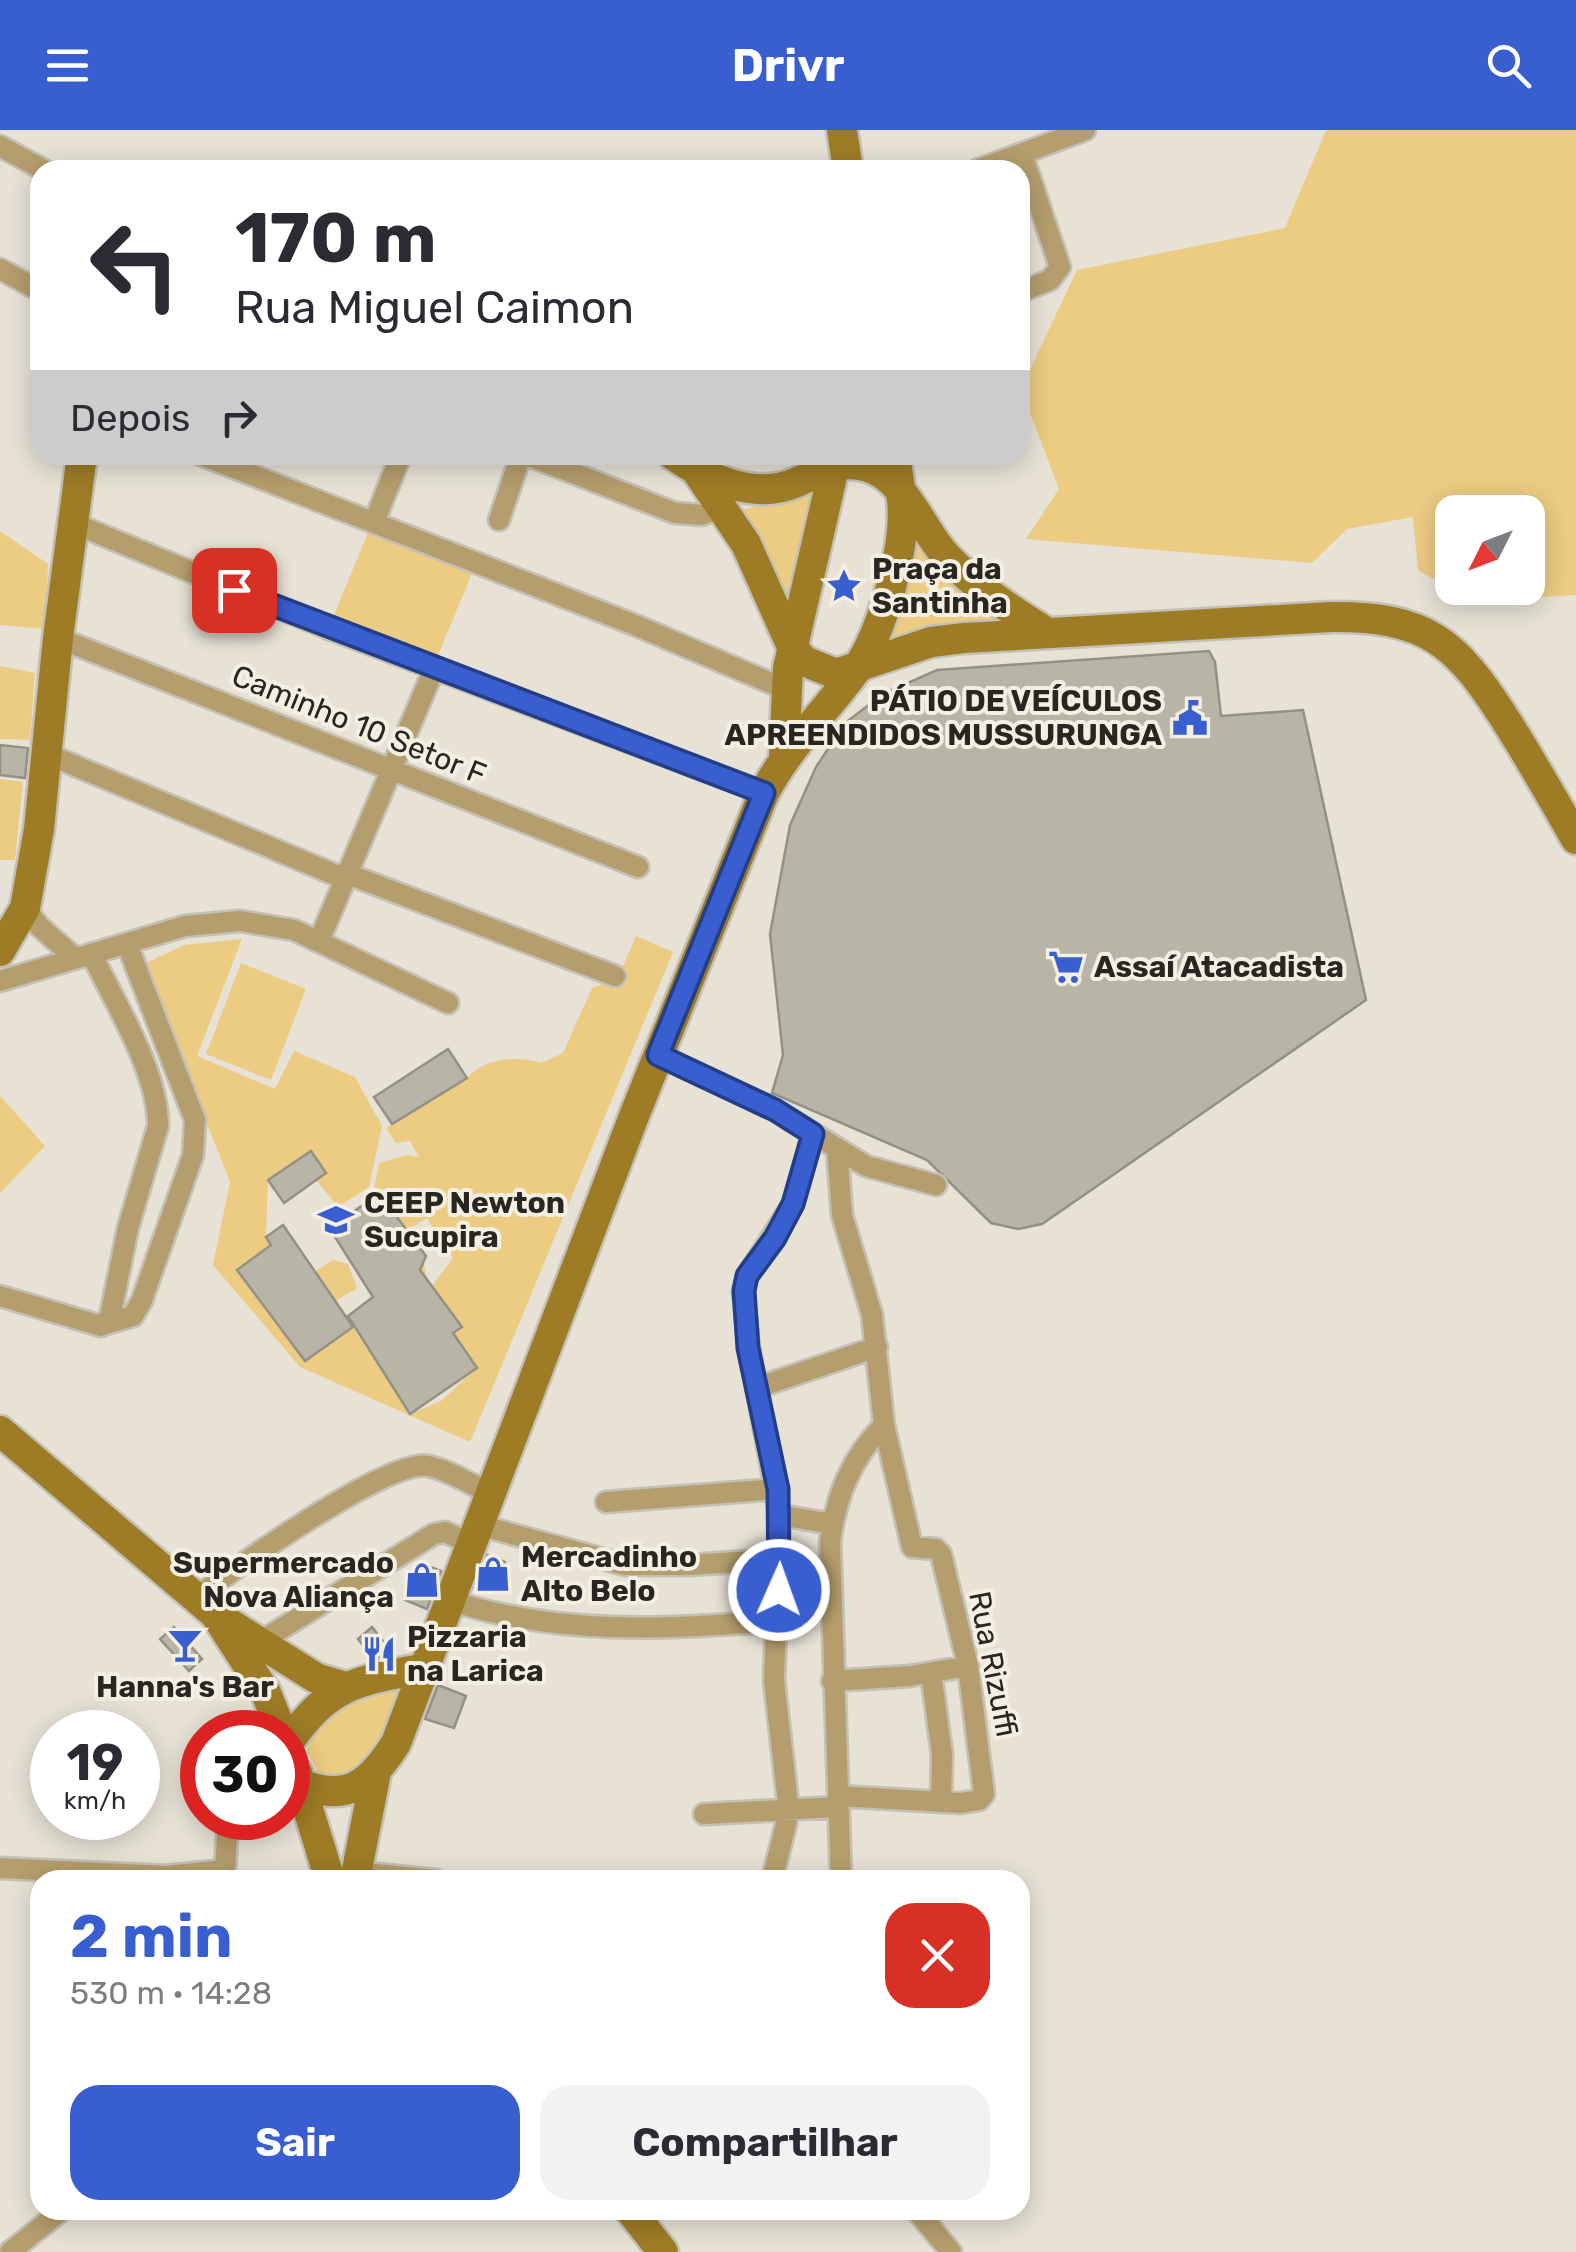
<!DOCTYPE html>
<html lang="pt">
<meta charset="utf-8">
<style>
body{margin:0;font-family:Rubik,sans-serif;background:#f2f2f3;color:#2b2b33;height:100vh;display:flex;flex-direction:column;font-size:38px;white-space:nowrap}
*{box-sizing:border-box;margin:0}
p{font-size:32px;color:#7c7c81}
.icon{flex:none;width:55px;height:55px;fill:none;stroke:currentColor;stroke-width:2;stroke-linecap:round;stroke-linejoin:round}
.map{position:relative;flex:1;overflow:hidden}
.side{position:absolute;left:30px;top:1740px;width:1000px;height:350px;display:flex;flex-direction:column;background:#fff;border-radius:30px;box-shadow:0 5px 25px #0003}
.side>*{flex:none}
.top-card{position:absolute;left:30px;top:30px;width:1000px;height:305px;border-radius:30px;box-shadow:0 5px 25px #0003;background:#fff;color:#2b2b33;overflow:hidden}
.needle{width:65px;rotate:228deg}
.tools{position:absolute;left:1435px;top:365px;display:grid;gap:20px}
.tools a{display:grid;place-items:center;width:110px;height:110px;border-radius:20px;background:#fff;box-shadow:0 5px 25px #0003;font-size:50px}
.speed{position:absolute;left:30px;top:1580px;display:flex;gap:20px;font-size:50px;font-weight:700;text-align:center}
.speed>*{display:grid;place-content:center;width:130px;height:130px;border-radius:50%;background:#fff;box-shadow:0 5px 25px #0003;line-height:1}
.speed small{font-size:25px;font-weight:400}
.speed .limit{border:15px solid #d22;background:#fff;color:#111}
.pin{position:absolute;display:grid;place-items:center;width:85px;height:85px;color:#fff;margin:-42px;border-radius:20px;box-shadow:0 5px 15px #0006}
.me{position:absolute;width:110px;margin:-55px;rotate:2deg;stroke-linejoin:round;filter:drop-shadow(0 0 8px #0008)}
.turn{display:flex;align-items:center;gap:35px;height:210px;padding:0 40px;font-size:45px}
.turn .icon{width:130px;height:130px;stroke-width:2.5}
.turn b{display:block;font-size:70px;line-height:85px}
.then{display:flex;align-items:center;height:95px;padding:0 40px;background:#0003;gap:20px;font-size:38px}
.round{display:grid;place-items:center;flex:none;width:105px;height:105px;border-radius:30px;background:#f2f2f3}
.overview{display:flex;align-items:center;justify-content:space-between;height:170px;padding:0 40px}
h1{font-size:60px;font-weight:700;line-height:75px;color:#385ecf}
.primary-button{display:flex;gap:20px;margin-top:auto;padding:20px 40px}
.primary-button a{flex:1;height:115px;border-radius:30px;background:#385ecf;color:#fff;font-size:40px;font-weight:700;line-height:115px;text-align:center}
.primary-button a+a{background:#f2f2f3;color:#2b2b33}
header{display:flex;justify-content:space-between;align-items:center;height:130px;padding:0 40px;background:#385ecf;color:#fff;font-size:45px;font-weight:700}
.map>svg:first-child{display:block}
</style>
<header><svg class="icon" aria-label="menu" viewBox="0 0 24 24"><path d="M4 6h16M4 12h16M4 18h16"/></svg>Drivr<svg class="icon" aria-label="search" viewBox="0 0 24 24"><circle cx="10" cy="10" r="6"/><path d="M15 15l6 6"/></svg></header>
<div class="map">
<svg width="1576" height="2122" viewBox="0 0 1576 2122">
<rect width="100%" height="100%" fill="#e8e2d6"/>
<path fill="#eccb83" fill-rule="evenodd" d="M1326,0H1576V465L1472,471L1418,440L1413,387L1347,399L1312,433L1026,409L1059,359L1021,259L1077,140L1285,98ZM1452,382H1528V458H1452Z
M822,359L791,480L738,381Z
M372,393L475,436L432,540L329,497Z
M0,401L48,434L45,499L0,495Z
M911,402L1006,487L881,516Z
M0,536L35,543L30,610L0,609Z
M0,649L23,652L15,730H0Z
M636,806L673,822L458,1341L470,1312L300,1237L213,1135L230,1052L144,834L184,815L242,809L197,926L275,959L294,921L355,947L382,996L369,1057L338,1077L316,1050L326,1043L310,1021L268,1051L266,1107L287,1136L256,1126L237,1140L260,1171L301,1143L306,1147L333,1130L348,1134L357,1158L319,1181L353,1197L410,1284L441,1271L477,1238L450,1205L461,1197L379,1174L423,1129L429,1160L453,1128L427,1088L404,1102L372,1070L379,1033L407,1025L419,1027L410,1011L396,1013L386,998L467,948C486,928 515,925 541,933L563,923L592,858L618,848Z
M241,833L306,859L271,950L206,924Z
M0,966L45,1016L0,1063Z
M401,1559L381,1610L358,1645L320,1647L307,1621C321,1569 352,1568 401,1559Z"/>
<path fill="#b9b4a8" stroke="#959085" stroke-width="2.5" d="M1209,521L1215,532L1221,586L1303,580L1366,870L1042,1094L1018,1099L991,1093L927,1030L772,963L783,925L770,804L790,695L816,637L845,593L883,564L937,540Z
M0,615L28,618L25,648L0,645Z
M448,919L467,948L392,994L374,967Z
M311,1021L326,1043L284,1073L268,1050Z
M379,1063L426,1126L420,1140L462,1197L453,1203L477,1238L410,1284L348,1186L373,1167L330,1099Z
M283,1095L353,1197L305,1231L237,1140L271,1115L266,1107Z
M487,1425L505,1432L495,1459L477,1452Z
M420,1433L441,1441L427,1479L405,1470Z
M174,1497L202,1529L189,1541L160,1509Z
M372,1497L394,1525L373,1529L358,1509Z
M438,1555L466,1566L454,1598L425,1589Z"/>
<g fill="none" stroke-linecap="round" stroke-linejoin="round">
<defs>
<path id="street" d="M0,16L44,40
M977,40L1085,0
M0,139L40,161
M1020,162L1050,150L1060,137L1022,24
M201,325L635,495L785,559
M527,325L675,383L702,385L723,377
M499,390L521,325
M374,392L401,325
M73,393L327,498L764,663
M58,508L638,737
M47,624L343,748
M345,743L615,846
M25,778L40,797L75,828
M319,811L434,539
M0,851L185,796L240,791L294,800L448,873
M658,925L775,980L866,1036L936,1055
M837,1018L842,1085L872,1185L884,1295C851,1328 836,1366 830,1412L841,1750
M0,1166L101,1196L110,1187L128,1098L158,996C158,941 116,875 92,825
M106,1194L133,1186L142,1170L193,1025L195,990L127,814
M756,1258L877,1217
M606,1372L778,1359
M780,1385L832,1394
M479,1395L625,1435H690L781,1429
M197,1467C232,1440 390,1327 428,1336C449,1340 472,1355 491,1364
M449,1470C557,1506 665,1499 776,1491
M258,1513L434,1404L445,1402L472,1414
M931,1543L942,1624L941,1671
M832,1551L910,1546L968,1536
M838,1666L961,1673L979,1670L984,1664L968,1536L941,1424L936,1419L912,1417L884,1295
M704,1684L838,1677
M0,1738L166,1746L225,1740L228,1688
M356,1742L436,1750
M772,1750L789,1682L774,1550L780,1385L749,1218L743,1161L747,1146L793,1074L813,1004
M916,2080L951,2122
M10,2122L62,2080"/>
<path id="secondary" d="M842,0L848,40
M673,325C707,349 754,370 795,353C821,342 839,328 868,337C906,349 922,401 948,428C977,458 1011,480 1046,502
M698,343L746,414L792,517L804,531L836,544L931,512L964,508L1331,487C1426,486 1456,512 1505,589C1530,628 1553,669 1576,709
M784,626L788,538L837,325
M0,821L25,778L39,699L58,508L82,325
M0,1301L215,1484L266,1563L282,1602
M227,1492L316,1548L346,1557
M288,1613C329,1555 354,1551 422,1539
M297,1643L330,1750
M301,1654C348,1673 371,1653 396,1613L634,986L764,663C789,616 825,582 856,540C882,503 907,416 902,371C900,356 897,340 895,325
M355,1750L376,1642
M630,2080L663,2122"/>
</defs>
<use href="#street" stroke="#c5c0b5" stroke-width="25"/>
<use href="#secondary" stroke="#c5c0b5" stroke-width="35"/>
<use href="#street" stroke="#b59e6d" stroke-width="20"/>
<use href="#secondary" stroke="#9e7c26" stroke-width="30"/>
</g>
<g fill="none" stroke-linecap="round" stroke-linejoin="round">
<defs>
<path id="route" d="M234,460L764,663L658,925L775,980L813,1004L793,1074L775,1108L747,1146L744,1161L748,1218L778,1359L779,1460"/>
</defs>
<use href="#route" stroke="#243d87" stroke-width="25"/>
<use href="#route" stroke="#385ecf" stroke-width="18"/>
</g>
<defs>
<symbol id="sight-bare" viewBox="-9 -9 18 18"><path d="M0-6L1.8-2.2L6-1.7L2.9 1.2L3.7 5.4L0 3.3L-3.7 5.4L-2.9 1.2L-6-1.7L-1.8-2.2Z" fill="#385ecf" stroke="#f5efe3" stroke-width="2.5" paint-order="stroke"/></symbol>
<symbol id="civic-bare" viewBox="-9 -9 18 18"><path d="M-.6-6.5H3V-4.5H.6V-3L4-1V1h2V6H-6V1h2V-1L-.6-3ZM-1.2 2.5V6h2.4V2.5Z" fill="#385ecf" stroke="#f5efe3" stroke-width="2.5" paint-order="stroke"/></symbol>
<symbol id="supermarket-bare" viewBox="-9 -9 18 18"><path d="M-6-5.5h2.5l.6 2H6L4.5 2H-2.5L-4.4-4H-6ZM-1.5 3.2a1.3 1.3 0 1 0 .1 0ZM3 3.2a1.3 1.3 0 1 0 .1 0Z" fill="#385ecf" stroke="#f5efe3" stroke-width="2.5" paint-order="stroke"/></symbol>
<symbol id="school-bare" viewBox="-9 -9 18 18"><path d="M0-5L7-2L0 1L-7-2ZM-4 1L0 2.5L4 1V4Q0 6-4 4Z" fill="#385ecf" stroke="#f5efe3" stroke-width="2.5" paint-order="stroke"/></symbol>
<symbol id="shop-bare" viewBox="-9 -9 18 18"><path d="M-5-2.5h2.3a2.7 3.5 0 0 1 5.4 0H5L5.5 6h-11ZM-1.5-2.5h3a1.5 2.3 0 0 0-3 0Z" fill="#385ecf" stroke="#f5efe3" stroke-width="2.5" paint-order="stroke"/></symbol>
<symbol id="bar-bare" viewBox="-9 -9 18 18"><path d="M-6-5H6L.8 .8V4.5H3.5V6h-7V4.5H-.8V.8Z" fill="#385ecf" stroke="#f5efe3" stroke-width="2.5" paint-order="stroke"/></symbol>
<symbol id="restaurant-bare" viewBox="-9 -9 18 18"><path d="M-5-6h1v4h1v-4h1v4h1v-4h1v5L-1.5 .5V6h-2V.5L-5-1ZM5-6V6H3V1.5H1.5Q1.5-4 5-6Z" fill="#385ecf" stroke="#f5efe3" stroke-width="2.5" paint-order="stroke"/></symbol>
</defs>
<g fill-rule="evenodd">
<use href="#sight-bare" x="819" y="431" width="50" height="50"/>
<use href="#civic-bare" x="1165" y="563" width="50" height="50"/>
<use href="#supermarket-bare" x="1041" y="812" width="50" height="50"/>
<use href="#school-bare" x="311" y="1065" width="50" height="50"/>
<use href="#shop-bare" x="468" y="1419" width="50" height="50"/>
<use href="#shop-bare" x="397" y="1425" width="50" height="50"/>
<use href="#bar-bare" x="160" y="1490" width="50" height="50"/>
<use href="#restaurant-bare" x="354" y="1499" width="50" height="50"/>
</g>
<g text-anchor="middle" stroke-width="8" stroke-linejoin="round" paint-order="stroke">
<g font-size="30" font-weight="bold" fill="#282621" stroke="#f5efe3" text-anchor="start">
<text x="872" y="449">Praça da<tspan x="872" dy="34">Santinha</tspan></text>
<text x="1162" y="581" text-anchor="end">PÁTIO DE VEÍCULOS<tspan x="1162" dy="34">APREENDIDOS MUSSURUNGA</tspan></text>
<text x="1094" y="847">Assaí Atacadista</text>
<text x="364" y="1083">CEEP Newton<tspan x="364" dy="34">Sucupira</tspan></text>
<text x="521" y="1437">Mercadinho<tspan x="521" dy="34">Alto Belo</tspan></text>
<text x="394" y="1443" text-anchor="end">Supermercado<tspan x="394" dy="34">Nova Aliança</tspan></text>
<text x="407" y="1517">Pizzaria<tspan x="407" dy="34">na Larica</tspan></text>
<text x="185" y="1567" text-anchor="middle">Hanna's Bar</text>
</g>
<g font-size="30" fill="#282621" stroke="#f5efe3">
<text transform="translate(359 595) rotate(22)" y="10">Caminho 10 Setor F</text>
<text transform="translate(993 1534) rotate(79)" y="10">Rua Rizuffi</text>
</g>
</g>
</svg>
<div class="tools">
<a><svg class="needle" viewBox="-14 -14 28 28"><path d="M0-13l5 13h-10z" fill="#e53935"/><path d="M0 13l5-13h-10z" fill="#7c7c81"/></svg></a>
</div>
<div class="speed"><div>19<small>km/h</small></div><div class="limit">30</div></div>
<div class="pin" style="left:234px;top:460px;background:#d93025"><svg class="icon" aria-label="arrive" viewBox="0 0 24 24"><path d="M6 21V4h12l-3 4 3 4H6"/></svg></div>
<svg class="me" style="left:779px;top:1460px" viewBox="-20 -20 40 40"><circle r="17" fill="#385ecf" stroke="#fff" stroke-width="3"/><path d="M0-11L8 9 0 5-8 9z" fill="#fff"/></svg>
<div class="top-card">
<div class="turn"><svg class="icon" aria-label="left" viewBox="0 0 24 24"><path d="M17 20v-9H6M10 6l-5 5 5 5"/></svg><div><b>170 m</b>Rua Miguel Caimon</div></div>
<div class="then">Depois<svg class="icon" aria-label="right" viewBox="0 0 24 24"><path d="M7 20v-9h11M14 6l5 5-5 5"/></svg></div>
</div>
<section class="side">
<div class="overview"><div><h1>2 min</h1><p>530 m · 14:28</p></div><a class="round" style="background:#d93025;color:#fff"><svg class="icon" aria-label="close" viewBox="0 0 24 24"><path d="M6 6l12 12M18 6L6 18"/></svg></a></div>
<div class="primary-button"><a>Sair</a><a>Compartilhar</a></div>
</section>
</div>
